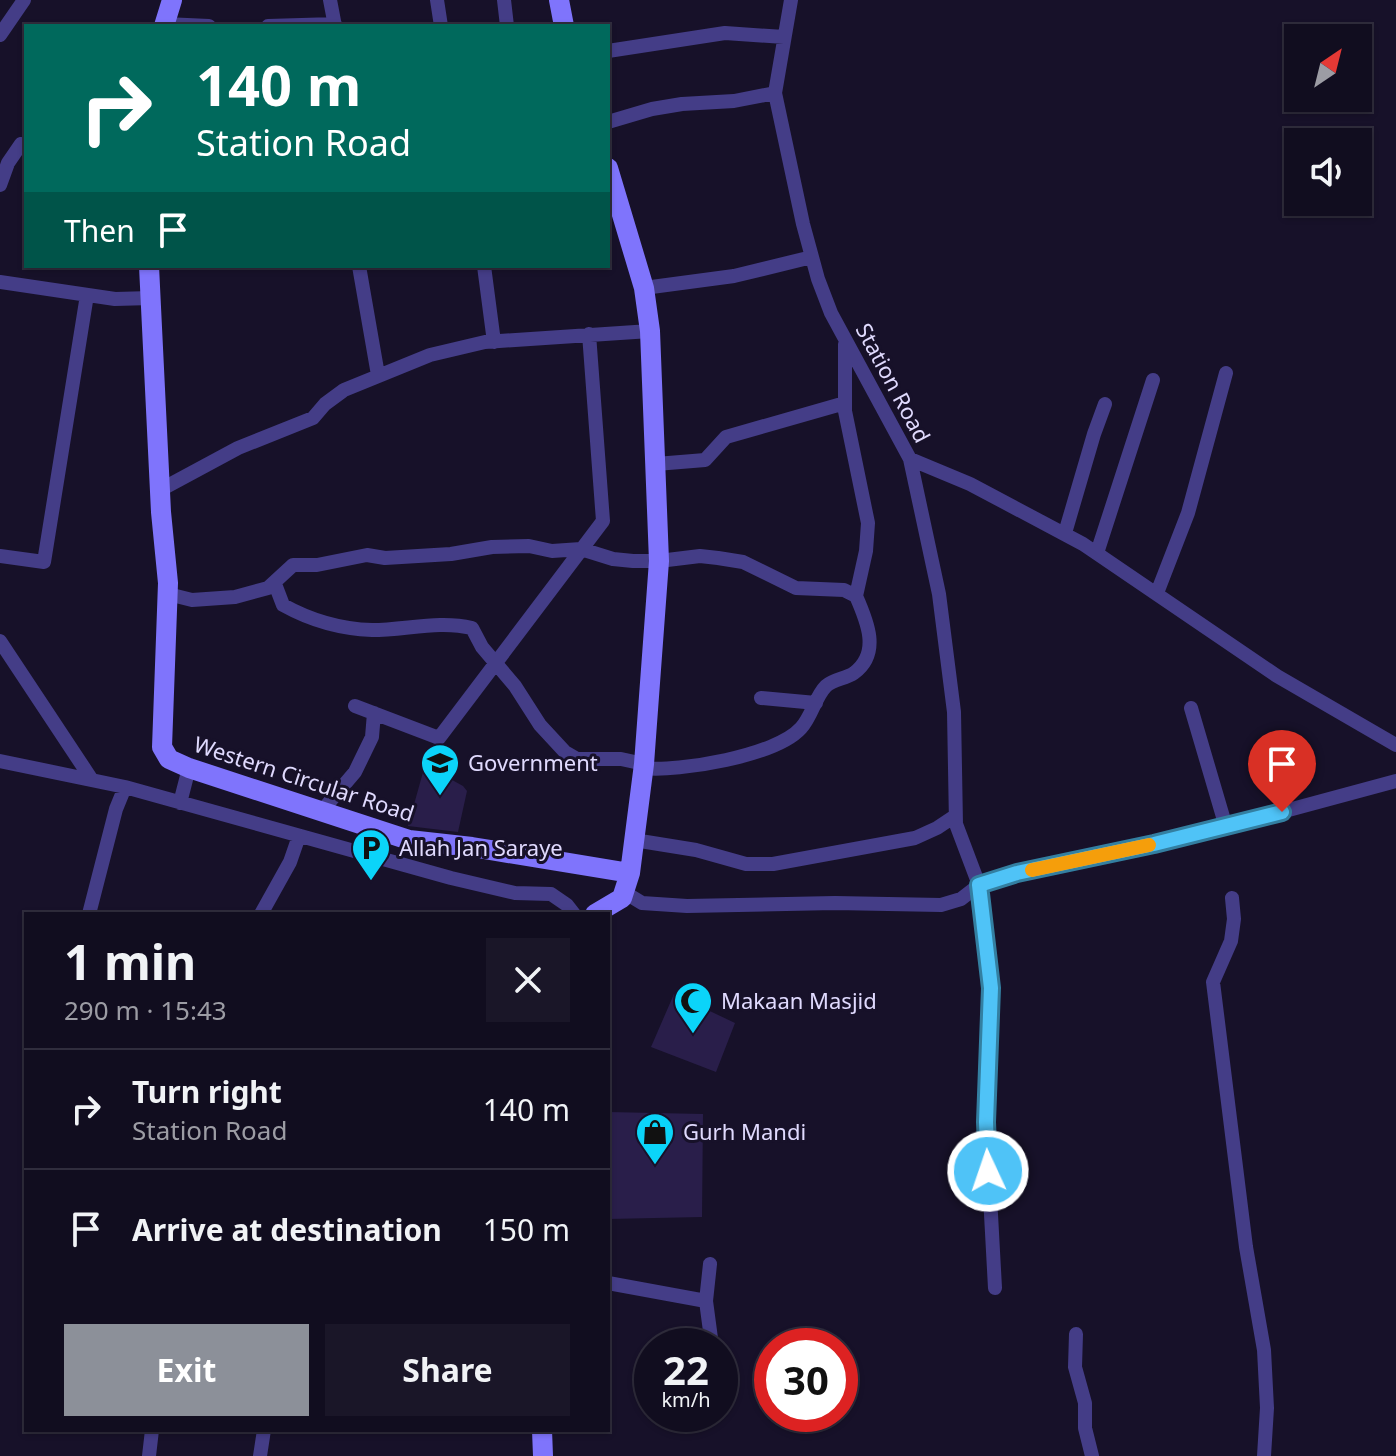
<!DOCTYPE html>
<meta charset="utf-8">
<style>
body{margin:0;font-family:"Noto Sans",sans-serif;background:#1a1628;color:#f1f3f6;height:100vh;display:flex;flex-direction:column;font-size:30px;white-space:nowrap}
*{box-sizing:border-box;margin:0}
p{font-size:26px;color:#9c9ca4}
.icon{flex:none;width:44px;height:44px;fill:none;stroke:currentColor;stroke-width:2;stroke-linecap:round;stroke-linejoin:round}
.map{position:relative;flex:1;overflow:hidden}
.panel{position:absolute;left:24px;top:912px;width:586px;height:520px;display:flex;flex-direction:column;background:#110d1f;border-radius:0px;box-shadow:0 2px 6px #0004,0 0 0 2px #302d3d}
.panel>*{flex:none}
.hud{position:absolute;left:24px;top:24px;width:586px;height:244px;border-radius:0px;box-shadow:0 2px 6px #0004,0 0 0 2px #302d3d;background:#00695c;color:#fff;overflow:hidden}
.needle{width:52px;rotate:35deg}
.tools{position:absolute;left:1284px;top:24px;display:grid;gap:16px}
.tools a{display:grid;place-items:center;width:88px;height:88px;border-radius:0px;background:#110d1f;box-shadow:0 2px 6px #0004,0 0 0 2px #302d3d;font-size:40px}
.speed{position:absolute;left:634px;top:1328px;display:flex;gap:16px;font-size:40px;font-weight:700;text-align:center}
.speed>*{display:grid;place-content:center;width:104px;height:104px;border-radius:50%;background:#110d1f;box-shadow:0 2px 6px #0004,0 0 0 2px #302d3d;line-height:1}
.speed small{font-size:20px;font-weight:400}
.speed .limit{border:12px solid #d22;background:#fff;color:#111}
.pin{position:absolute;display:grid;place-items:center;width:68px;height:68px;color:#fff;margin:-82px -34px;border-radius:50% 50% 50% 0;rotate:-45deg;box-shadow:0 0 8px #0007}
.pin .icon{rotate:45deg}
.me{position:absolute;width:88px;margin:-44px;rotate:357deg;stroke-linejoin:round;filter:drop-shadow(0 0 6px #0008)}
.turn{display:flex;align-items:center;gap:28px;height:168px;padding:0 40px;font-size:36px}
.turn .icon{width:104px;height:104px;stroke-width:2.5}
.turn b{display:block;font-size:56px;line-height:68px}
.then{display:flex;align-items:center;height:76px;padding:0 40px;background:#0003;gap:16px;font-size:30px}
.round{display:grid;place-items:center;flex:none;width:84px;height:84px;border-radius:0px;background:#1a1628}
.overview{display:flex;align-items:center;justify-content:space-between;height:136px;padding:0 40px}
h1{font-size:48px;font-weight:700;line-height:60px}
.primary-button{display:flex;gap:16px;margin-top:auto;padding:16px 40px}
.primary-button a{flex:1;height:92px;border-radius:0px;background:#8c9099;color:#fff;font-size:32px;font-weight:700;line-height:92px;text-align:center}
.primary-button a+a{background:#1a1628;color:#f1f3f6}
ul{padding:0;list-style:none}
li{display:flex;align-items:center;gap:24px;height:120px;padding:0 40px;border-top:2px solid #302d3d}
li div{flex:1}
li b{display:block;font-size:30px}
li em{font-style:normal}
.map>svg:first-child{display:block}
</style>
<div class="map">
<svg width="1396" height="1456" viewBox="0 0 1396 1456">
<rect width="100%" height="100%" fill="#171129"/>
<path fill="#291e4a" d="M425,765L463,786L467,791L458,832L408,826Z
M674,994L735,1023L716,1072L651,1047Z
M608,1112L703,1114L702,1217L608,1219Z"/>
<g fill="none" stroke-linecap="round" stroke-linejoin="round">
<path stroke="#443d87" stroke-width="14" d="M330,0L335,26
M437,0L441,26
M504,0L507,26
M791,0L775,93L803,224L818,279L831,313L910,459L939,594L954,712L956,824L979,885L991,988L986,1122L995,1288
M165,24L209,26
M268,26L335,24
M0,35L24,0
M608,51L725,33L784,37
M608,122L652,109L682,104L734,101L775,93
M0,185L8,163L21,144
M359,266L378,375
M484,266L494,342
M0,282L115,299L151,298
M644,288L734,276L812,257
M845,344V411L868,523L866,551L856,596
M910,459L970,484L1083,544L1277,676L1396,745
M656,464L705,460L726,437L845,403
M160,490L238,448L313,418L325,404L344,390L430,355L485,342L650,331
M1065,533L1094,434L1105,404
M1097,553L1153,380
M0,556L44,562L87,295
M275,584L283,605C310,620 341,629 372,630C406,630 439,620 472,628L482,647L515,686L540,725L565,752L577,759H621L644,764
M1157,593L1188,513L1226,373
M168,594L192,600L235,597L268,588L293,565H317L367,555L385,558L451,554L492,547L529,546L552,551L581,549L613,559L633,561H659L700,556L718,558L743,562L796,588L844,590L856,596C867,621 881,653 854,673C845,679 834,679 826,686C815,697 812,716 801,728C776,756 679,772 643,768
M0,641L92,780
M761,698L816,703
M355,706L439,738L603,521L589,334
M1191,708L1226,827
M0,761L125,787L451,878L515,893L551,894L567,905L574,914
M180,803L189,768
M321,812L355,772L372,737L374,713
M634,840L696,850L746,864H773L915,838L937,828L955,816
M624,892L642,903L687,906L835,903L941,905L961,899L979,885L1017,873L1226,827L1396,781
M1232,898L1234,919L1231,941L1213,982L1246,1247L1264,1350L1267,1408L1264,1456
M89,914L116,809L125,787
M261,914L290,862L299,836
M710,1264L706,1301L712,1346
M608,1283L706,1301
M1076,1334L1075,1367L1085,1403V1428L1092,1456
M149,1456L152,1430
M260,1456L264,1430"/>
<path stroke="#7f74fc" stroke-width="20" d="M559,0L564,26
M164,26L172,0
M149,266L161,512L168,583L162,747L169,759L189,768L409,840L472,847L630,873
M595,914L622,898L630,873L644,764L659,561L650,331L644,288L608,168
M542,1430L543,1456"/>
</g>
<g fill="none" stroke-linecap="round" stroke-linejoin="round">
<defs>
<path id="route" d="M988,1171L986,1122L991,988L979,885L1017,873L1154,844L1282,812"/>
</defs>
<use href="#route" stroke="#337fa1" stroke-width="20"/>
<use href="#route" stroke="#4fc3f7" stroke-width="14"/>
<path stroke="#f59e0b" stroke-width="14" d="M1032,870L1149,845"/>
</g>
<defs>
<symbol id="school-pin" viewBox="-11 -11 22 30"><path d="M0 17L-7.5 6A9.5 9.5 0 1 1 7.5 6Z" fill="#0bd4f9" stroke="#171129"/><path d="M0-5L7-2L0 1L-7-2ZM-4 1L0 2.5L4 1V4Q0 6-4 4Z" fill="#111"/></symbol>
<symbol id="parking-pin" viewBox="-11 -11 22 30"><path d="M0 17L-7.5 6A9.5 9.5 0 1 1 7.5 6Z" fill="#0bd4f9" stroke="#171129"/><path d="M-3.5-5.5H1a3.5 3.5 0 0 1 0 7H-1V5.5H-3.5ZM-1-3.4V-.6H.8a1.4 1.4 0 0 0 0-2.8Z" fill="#111"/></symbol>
<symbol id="mosque-pin" viewBox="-11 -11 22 30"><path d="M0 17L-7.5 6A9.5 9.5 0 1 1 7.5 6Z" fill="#0bd4f9" stroke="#171129"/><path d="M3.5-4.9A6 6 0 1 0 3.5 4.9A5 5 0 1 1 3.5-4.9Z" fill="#111"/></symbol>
<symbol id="shop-pin" viewBox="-11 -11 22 30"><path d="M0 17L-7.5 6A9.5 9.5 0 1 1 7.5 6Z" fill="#0bd4f9" stroke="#171129"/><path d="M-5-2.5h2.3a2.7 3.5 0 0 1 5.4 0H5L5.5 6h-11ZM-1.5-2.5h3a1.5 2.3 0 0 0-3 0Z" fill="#111"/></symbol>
</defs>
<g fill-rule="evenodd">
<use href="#school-pin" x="418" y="741" width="44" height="60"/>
<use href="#parking-pin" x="349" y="826" width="44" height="60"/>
<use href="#mosque-pin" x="671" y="979" width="44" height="60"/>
<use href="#shop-pin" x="633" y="1110" width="44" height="60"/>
</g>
<g text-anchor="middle" stroke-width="6" stroke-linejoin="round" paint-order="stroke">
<g font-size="22" fill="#e0dafe" stroke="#171129">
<text transform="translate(893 383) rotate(62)" y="8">Station Road</text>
<text transform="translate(304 779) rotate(18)" y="8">Western Circular Road</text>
</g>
<g font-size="22" fill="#e0dafe" stroke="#171129" text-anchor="start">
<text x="468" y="771">Government</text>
<text x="399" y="856">Allah Jan Saraye</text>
<text x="721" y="1009">Makaan Masjid</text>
<text x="683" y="1140">Gurh Mandi</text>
</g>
</g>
</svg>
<div class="tools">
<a><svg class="needle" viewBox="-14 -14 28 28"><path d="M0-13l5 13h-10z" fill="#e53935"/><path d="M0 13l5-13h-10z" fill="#9c9ca4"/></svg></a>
<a><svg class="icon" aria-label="sound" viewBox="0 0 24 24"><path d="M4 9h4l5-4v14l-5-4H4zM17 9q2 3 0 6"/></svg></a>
</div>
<div class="speed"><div>22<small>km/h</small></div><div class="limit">30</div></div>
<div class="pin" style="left:1282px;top:812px;background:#d93025"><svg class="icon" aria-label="arrive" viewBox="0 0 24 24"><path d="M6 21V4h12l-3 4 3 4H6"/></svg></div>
<svg class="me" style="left:988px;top:1171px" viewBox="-20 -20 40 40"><circle r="17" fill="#4fc3f7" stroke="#fff" stroke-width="3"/><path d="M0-11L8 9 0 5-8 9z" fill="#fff"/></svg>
<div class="hud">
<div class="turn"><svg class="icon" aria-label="right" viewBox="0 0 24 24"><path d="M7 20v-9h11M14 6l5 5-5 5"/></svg><div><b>140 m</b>Station Road</div></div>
<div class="then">Then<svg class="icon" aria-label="arrive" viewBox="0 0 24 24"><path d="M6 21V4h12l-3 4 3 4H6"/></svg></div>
</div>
<section class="panel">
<div class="overview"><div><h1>1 min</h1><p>290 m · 15:43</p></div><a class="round"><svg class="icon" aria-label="close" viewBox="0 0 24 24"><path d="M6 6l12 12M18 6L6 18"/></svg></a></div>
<ul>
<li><svg class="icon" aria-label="right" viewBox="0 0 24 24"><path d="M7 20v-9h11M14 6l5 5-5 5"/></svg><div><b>Turn right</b><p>Station Road</p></div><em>140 m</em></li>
<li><svg class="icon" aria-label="arrive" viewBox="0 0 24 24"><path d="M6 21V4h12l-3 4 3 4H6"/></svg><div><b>Arrive at destination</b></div><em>150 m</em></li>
</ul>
<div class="primary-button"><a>Exit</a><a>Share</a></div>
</section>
</div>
